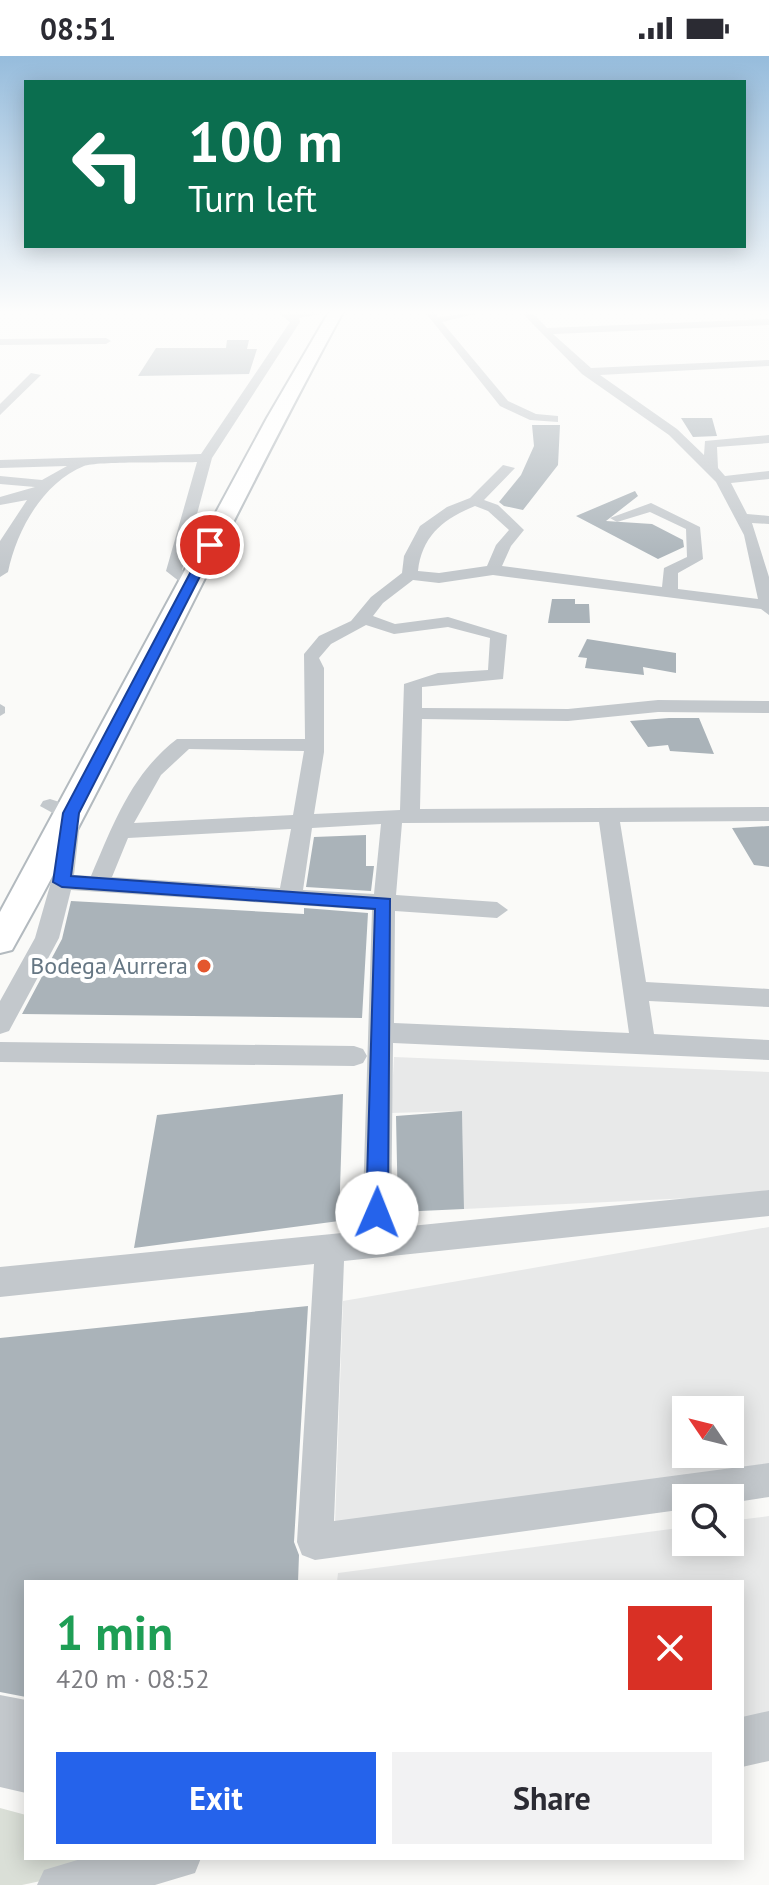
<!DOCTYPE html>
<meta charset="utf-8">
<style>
body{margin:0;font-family:"PT Sans",sans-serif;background:#f2f2f3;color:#2b2b33;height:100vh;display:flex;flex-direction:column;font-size:30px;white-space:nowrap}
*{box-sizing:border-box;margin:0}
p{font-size:26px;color:#7c7c81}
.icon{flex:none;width:44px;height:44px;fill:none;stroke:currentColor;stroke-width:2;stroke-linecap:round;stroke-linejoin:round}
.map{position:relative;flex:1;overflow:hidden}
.drawer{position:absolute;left:24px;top:1524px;width:720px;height:280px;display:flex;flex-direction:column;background:#fff;border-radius:0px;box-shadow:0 4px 20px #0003}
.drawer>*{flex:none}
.hud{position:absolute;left:24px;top:24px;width:722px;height:168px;border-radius:0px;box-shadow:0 4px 20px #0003;background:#0b6e4f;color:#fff;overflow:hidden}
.needle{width:52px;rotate:305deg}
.tools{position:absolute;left:672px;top:1340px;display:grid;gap:16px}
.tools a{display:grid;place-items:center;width:72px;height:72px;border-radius:0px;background:#fff;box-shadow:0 4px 20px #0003;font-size:40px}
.pin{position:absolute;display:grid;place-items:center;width:68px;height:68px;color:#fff;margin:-34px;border:4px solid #fff;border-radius:50%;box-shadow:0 2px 8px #0007}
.me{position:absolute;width:88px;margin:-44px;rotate:1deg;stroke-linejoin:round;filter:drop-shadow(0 0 6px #0008)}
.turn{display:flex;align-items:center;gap:28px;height:168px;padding:0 32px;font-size:36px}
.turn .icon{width:104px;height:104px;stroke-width:2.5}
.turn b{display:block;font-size:56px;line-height:68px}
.round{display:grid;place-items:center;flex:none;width:84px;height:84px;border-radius:0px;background:#f2f2f3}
.head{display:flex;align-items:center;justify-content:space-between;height:136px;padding:0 32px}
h1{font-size:48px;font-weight:800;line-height:60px;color:#1e9e55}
.action{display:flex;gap:16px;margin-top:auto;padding:16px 32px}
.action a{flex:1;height:92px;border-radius:0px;background:#2563eb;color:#fff;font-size:32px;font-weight:800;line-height:92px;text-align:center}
.action a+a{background:#f2f2f3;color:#2b2b33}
.status{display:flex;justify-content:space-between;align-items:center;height:56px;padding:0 40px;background:#fff;direction:ltr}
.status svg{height:22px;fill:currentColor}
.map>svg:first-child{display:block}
</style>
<div class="status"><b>08:51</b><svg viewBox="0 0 49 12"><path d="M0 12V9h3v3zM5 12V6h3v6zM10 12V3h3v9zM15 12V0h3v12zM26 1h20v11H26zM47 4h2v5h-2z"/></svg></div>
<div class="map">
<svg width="769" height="1829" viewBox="0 0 769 1829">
<rect width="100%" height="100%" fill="#fafaf8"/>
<path fill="#e8e9e9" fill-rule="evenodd" d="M394,1001L769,1016V1134L733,1140L464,1153L462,1055L391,1057Z
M769,1171V1412L335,1467L343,1245ZM686,1354H730V1398H686Z
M769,1460V1659L742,1665V1526H337L338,1517L686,1471V1486H730V1465Z"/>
<path fill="#dadfd7" d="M0,1752L26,1759V1802H148L22,1829H0Z"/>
<path fill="#aab3b9" d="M227,284H249L247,293H257L249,318L138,320L156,292H226Z
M681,362H712L717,380L693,381Z
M532,369H560L558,409L523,454L504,450L499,446L521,419L534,390Z
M635,435L638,440L606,465L652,468L683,484L684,491L658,503L576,460Z
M552,543H575V548H589L590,567H548Z
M587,583L676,597V617L643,611L644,619L585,612L587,602L578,601Z
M669,662H699L714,698L670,695L668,689L648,691L630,665Z
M769,770V811L754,809L732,772Z
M366,779V810H374L371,835L306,831L314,781Z
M71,845L304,858V852L368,857L362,962L22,958L62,883Z
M343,1038L339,1165L134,1192L157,1059Z
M462,1055L464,1153L398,1156L396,1060Z
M308,1250L294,1486L299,1499L298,1526H26V1641L0,1636V1282Z"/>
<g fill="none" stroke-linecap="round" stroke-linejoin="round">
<defs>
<path id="secondary" d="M329,256H343C228,466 129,685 12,894L0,897V856L267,362Z"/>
</defs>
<use href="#secondary" stroke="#b3babf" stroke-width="4"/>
<path fill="#c3c8cc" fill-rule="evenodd" d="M0,648L5,651V657L0,660Z"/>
<path fill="#c3c8cc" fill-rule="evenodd" d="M277,256H329L299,262L300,266L212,402L182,514L196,523V529H184L166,515L197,406C178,407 96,405 84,410C43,427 17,473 8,516L0,521V485L27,444L0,449V441L35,431L0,428V420L42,424L67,410L0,412V404L201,398L290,266Z
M425,256H435L438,261L483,256L442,266L508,345L536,358L558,360V366L530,364L500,350Z
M521,256H532L547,272L769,263V269L553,278L591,312L769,304V310L600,319L677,373L704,399L705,385L769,379V387L717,391L718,412L725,420L769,415V423L731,427L747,458L769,460V468L752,467L769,521V559L761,553L493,519L439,527L413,524L383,547L373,560L395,568L448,561L507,579L503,623L422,631V652L568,653L658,644L769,645V657L658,656L568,665L422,663L420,753L769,751V765L620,766L646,926L769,933V951L649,945L654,978L769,984V1004L393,987L391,1172L769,1134V1160L344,1205L334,1465L769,1407V1441L730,1447V1442H686V1453L315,1504L302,1499L297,1486L314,1208L0,1241V1211L362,1175L372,854L71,834L59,882L9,975L0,978V945L35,882L51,826L60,761L40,750L43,745L50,743L78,752L81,757L74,819L91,820C113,769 131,718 177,683H305L304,598L319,580L351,565L371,541L402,517L404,500L420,470L447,451L470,442L503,409L515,412L484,444L498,449L524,474L511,490L502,510L662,531L664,512L687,501L686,473L650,456L617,466L610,462L651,447L700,471L703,503L678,517V533L758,543L744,479L716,426L669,379L582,318ZM475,450L488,455L509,474L496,489L487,510L439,517L418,515C422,480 443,463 475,450ZM366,569L394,578L448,571L490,582L488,614L438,617L404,628L400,754L314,758L324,696V612L319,602L331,588ZM189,693L304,695L293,759L134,767L161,719ZM599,766L629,977L394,967L395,855L497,862L508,854L497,846L396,839L402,767ZM381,768L374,838L303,834L312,772ZM291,773L280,832L112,821L128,782Z
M0,283L106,282L111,285L106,288L0,289Z
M31,317L41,319L0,359V348Z
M0,986L354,990L363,993L367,1000L363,1007L354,1010L0,1006Z
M84,1802H201L195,1817L155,1829H37L44,1814Z"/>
<path fill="#c3c8cc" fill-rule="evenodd" d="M0,1639L26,1644V1737L0,1731Z
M769,1655V1705L742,1711V1661Z"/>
<use href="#secondary" fill="#fff" fill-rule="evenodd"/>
</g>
<linearGradient id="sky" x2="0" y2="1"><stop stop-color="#96bcdc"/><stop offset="0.5" stop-color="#fdfdfc"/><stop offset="1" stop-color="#fdfdfc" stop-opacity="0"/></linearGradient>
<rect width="769" height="512" fill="url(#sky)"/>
<path fill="#2563eb" stroke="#184099" stroke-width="2" d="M210,485L216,489L79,757L71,820L390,843L388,1157L385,1165L377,1167L369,1165L366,1157L375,853L62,831L53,826L63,757L205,489Z"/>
<circle fill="#e4572e" stroke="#fff" stroke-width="3" cx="204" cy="910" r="8"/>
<g text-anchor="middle" stroke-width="8" stroke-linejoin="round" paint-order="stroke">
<g font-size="24" fill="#657683" stroke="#fff" text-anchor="end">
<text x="188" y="918">Bodega Aurrera</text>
</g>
</g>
</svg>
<div class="tools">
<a><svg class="needle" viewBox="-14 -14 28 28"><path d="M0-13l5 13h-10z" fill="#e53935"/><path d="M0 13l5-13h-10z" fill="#7c7c81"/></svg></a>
<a><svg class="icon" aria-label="search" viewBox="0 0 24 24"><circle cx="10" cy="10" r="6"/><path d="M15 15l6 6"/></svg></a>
</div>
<div class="pin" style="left:210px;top:489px;background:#d93025"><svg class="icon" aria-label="arrive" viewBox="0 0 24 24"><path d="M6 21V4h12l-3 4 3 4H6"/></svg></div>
<svg class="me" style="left:377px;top:1157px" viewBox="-20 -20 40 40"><circle r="19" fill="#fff"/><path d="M0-13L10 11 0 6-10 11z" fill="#2563eb"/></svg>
<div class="hud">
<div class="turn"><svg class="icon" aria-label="left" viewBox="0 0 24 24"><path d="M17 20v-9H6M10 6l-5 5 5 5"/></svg><div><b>100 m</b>Turn left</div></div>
</div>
<section class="drawer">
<div class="head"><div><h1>1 min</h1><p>420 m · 08:52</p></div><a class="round" style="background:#d93025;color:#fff"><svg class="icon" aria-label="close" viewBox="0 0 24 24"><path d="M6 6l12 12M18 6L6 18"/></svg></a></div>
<div class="action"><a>Exit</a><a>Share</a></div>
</section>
</div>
